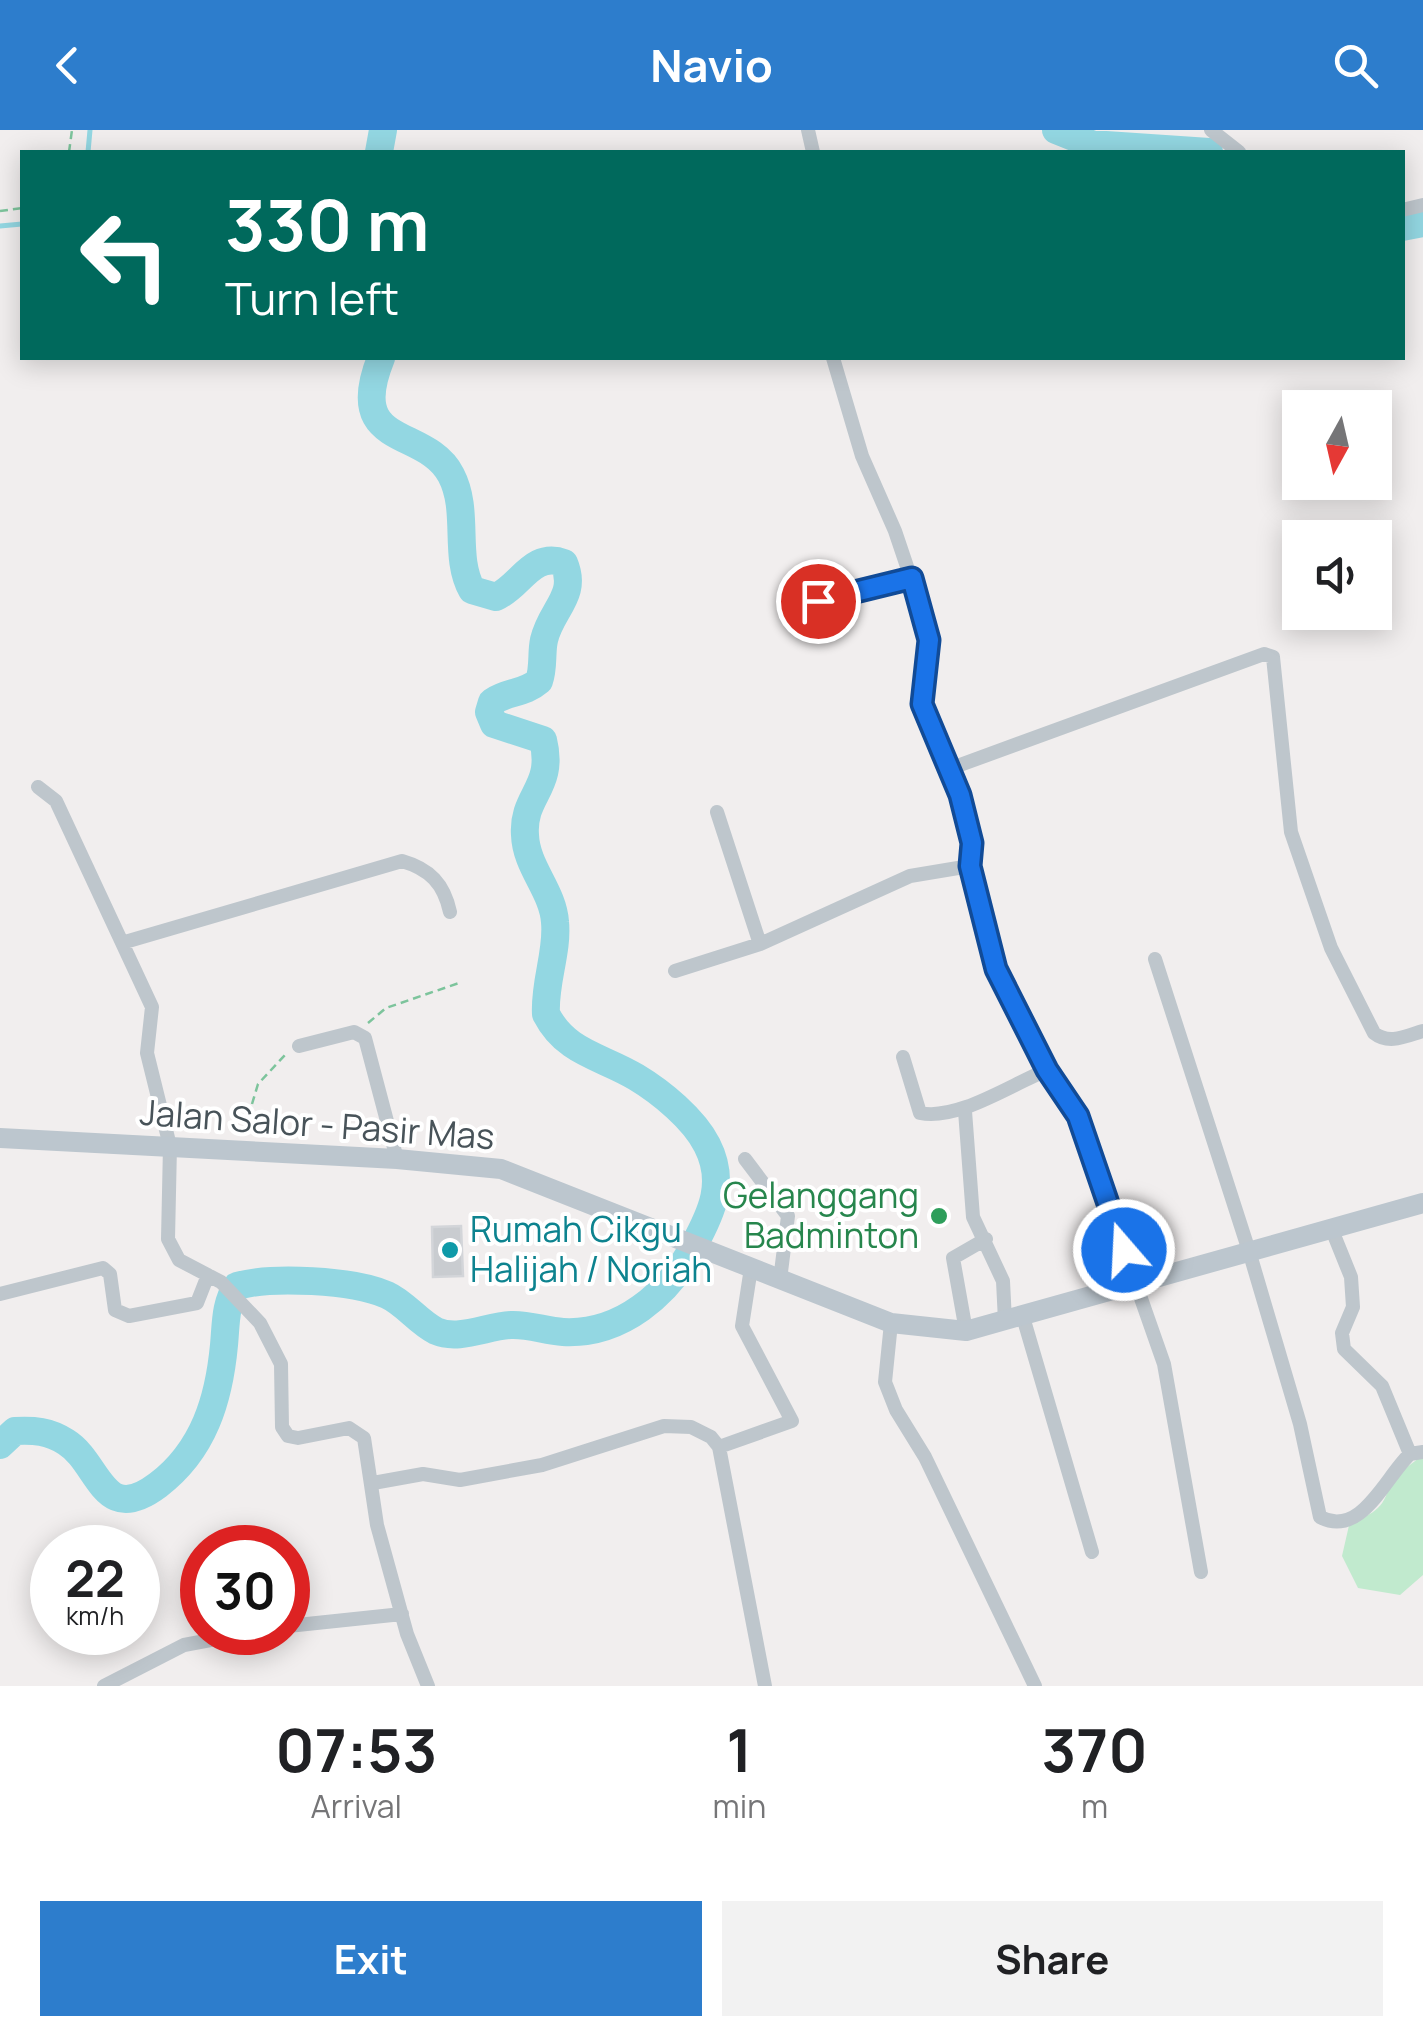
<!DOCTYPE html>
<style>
body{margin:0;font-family:Manrope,sans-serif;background:#f2f2f2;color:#202124;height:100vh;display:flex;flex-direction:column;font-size:38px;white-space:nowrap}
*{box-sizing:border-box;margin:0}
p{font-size:32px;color:#757577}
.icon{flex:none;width:55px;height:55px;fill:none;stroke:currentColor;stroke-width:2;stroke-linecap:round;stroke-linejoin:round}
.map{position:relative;height:1556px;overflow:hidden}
.panel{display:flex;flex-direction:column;background:#fff;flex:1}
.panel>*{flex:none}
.banner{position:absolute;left:20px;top:20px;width:1385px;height:210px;border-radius:0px;box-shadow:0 5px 25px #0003;background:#00695c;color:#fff;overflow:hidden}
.needle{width:65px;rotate:188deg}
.buttons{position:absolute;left:1282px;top:260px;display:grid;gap:20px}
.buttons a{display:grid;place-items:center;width:110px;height:110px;border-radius:0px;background:#fff;box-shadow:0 5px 25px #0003;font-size:50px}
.speed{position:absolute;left:30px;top:1395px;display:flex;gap:20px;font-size:50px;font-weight:700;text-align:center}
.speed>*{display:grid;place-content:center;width:130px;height:130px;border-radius:50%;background:#fff;box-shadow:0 5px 25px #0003;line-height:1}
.speed small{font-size:25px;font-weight:400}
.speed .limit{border:15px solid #d22;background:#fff;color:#111}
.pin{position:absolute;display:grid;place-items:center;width:85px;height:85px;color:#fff;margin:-42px;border:5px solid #fff;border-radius:50%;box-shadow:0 2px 10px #0007}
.me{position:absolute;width:110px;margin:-55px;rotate:341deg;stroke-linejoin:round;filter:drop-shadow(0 0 8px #0008)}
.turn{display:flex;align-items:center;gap:35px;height:210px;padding:0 40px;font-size:45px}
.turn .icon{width:130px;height:130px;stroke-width:2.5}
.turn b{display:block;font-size:70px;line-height:85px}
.eta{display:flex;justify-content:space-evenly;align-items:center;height:170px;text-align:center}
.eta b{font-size:60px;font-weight:700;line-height:70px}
.button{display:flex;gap:20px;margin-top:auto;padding:20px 40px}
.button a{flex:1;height:115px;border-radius:0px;background:#2d7dcc;color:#fff;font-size:40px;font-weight:700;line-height:115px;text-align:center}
.button a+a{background:#f2f2f2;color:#202124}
header{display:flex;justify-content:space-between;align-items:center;height:130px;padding:0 40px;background:#2d7dcc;color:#fff;font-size:45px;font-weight:700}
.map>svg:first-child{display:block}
</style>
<header><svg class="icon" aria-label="back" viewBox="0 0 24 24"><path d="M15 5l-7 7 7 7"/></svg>Navio<svg class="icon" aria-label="search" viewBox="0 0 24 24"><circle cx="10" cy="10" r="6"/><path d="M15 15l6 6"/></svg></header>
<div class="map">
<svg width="1423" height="1556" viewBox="0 0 1423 1556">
<rect width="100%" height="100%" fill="#f1eeee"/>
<path fill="#c1eace" d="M1423,1325V1445L1400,1465L1358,1458L1342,1426L1350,1391C1374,1386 1387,1375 1390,1350Z"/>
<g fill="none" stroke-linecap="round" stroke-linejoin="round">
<path stroke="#93d7e2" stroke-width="5" d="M88,22L90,0
M0,96L22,94"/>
<path stroke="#93d7e2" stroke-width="28" d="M1056,0L1091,14L1209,22
M379,22L383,0
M1402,97L1423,93
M0,1315L15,1301C34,1300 49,1301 66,1312C100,1333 102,1397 158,1355C204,1320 219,1269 224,1215C226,1194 225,1173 237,1156C272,1146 353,1150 387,1165C405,1173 418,1192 436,1201C459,1211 487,1196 511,1195C528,1194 546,1201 563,1202C621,1205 669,1164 694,1115C712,1082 726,1052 707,1015C694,989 661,962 636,947C601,926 566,923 546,884C544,853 558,822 555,792C553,761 526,737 525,705C522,665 555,658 543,610L494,594L489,582L492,572C508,561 524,564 539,551C544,537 541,524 544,510C551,479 578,466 564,433C532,421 521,456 496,467L472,460C453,426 470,381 451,345C426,296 344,320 381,228"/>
</g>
<path fill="#c9ccd0" stroke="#d3d5d9" stroke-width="2.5" d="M461,1096L463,1146L433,1147L432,1097Z"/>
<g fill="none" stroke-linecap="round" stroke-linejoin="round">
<path stroke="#7dc49c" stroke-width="2.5" stroke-dasharray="8 5" stroke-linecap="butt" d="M69,22L72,0
M0,81L22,78
M368,893L386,878L459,853
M252,974L258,954L285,925"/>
<path stroke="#bec6cc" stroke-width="8" d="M793,492C811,460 878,456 912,448"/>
<path stroke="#bec6cc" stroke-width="14" d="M808,0L813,22
M1211,0L1239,22
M1402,80L1423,75
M833,228L862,326L895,401L927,496L922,575L960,665L972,713L970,736L997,839L1047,940L1077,986L1164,1234L1201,1442
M949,639L1264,524L1273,527L1291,702L1331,818L1374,903C1389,915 1406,906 1423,901
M38,657L56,671L152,877L147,923L170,1016L168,1109L179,1130L221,1152L260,1193L281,1234L282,1297L288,1306L298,1308L349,1298L364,1308L377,1395L407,1504L428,1556
M717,682L760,814
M125,812L402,731C430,739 444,754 450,782
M1155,829L1249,1121L1300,1294L1320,1387C1361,1409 1386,1346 1410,1324
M675,841L760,814L910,746L970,736
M299,916L354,902L365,908L397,1029
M903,927L920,983C957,991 1010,955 1047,940
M965,981L973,1087L1003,1151L1005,1191
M745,1029L788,1086L780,1150
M1332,1100L1351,1147L1353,1177L1342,1203L1344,1219L1382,1256L1410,1324L1423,1322
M0,1164L103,1138L110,1144L115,1180L129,1186L197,1173L208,1145
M1023,1187L1092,1422
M891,1193L885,1252L896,1280L925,1327L1035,1556
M966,1201L953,1128L986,1109
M719,1317L792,1291L742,1196L751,1138
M373,1353L423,1344L460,1350L542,1335L664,1296L691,1297L711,1307L719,1317L765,1556
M288,1496L402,1484
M104,1556L184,1515L253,1502"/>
<path stroke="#bcc6ce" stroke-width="20" d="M0,1008L397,1029L501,1039L891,1193L966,1201L1423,1073"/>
</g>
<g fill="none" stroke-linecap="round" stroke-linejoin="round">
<defs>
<path id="route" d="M818,471L912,448L929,510L922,574L960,665L972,713L970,736L996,839L1047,940L1078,986L1124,1120"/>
</defs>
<use href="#route" stroke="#114b97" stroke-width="25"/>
<use href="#route" stroke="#1a73e8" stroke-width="18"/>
</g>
<circle fill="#2e9e5b" stroke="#fff" stroke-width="4" cx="939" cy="1086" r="10"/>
<circle fill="#0f9aa8" stroke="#fff" stroke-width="4" cx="450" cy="1120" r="10"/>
<g text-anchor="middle" stroke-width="8" stroke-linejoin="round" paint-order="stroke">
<g font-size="35" fill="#485359" stroke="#fff">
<text transform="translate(317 995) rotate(4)" y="12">Jalan Salor - Pasir Mas</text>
</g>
<g font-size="35" fill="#27864d" stroke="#fff" text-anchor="end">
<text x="919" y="1078">Gelanggang<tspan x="919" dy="40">Badminton</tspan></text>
</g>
<g font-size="35" fill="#0d838f" stroke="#fff" text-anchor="start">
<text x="470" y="1112">Rumah Cikgu<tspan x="470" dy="40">Halijah / Noriah</tspan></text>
</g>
</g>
</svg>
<div class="buttons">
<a><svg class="needle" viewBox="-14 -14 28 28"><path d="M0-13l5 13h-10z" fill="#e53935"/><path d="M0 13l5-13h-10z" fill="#757577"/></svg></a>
<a><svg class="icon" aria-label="sound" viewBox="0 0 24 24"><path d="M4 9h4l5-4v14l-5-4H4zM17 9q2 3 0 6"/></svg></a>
</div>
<div class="speed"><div>22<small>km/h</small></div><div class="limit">30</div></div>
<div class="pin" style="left:818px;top:471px;background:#d93025"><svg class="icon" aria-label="arrive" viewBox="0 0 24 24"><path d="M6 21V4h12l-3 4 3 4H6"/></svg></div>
<svg class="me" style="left:1124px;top:1120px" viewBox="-20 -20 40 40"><circle r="17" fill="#1a73e8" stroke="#fff" stroke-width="3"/><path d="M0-11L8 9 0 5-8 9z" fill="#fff"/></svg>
<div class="banner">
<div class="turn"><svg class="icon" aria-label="left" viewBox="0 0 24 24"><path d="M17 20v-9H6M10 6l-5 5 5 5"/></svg><div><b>330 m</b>Turn left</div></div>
</div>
</div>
<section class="panel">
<div class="eta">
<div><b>07:53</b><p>Arrival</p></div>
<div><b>1</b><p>min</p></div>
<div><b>370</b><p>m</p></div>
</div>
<div class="button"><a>Exit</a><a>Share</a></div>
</section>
